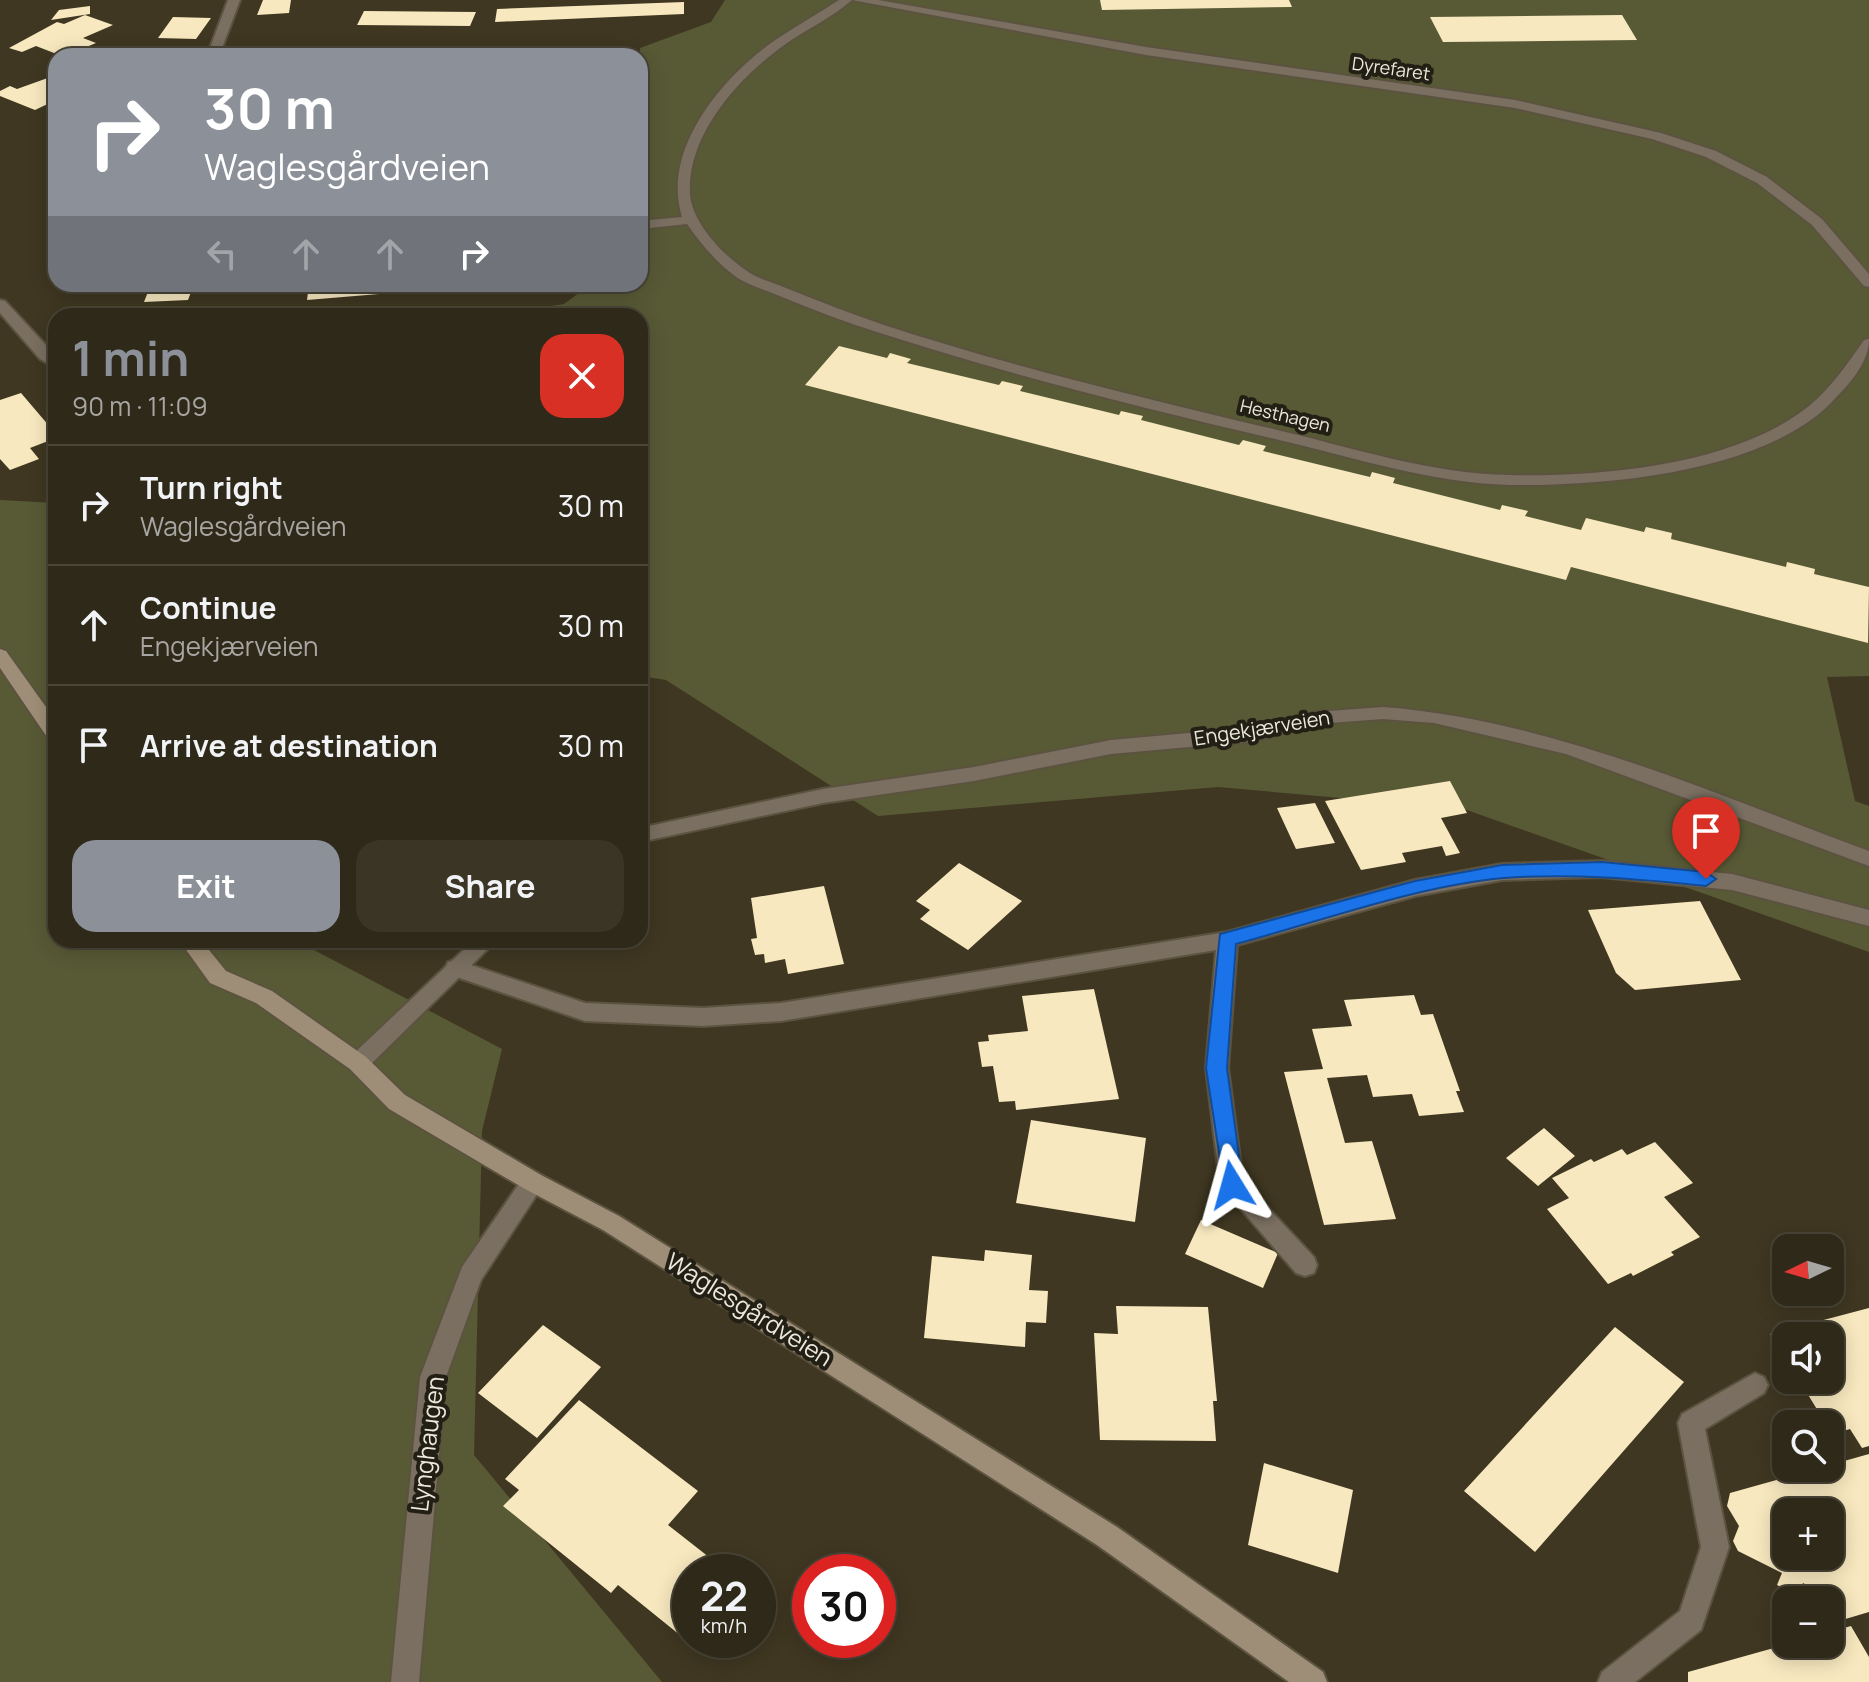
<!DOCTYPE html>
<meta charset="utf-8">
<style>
body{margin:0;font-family:Manrope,sans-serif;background:#3b3526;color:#f1f3f6;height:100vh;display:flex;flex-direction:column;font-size:30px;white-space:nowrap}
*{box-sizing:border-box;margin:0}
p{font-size:26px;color:#a7a6a2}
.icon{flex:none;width:44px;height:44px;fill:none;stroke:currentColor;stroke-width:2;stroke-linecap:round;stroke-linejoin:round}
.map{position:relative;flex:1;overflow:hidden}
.details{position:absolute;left:48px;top:308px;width:600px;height:640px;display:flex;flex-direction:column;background:#2f2919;border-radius:24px;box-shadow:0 4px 20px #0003,0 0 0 2px #4a4538}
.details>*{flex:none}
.top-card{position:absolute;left:48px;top:48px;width:600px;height:244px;border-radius:24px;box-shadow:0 4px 20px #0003,0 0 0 2px #4a4538;background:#8c9099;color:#fff;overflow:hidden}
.needle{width:52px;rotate:265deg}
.buttons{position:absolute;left:1772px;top:1234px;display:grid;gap:16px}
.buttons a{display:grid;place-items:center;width:72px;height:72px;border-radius:16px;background:#2f2919;box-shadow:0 4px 20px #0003,0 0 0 2px #4a4538;font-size:40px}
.speed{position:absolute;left:672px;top:1554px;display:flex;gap:16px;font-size:40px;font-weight:700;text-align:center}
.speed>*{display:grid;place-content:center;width:104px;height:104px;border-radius:50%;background:#2f2919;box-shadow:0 4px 20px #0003,0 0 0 2px #4a4538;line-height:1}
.speed small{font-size:20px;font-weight:400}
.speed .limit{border:12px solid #d22;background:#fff;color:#111}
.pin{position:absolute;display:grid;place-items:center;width:68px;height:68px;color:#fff;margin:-82px -34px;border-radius:50% 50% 50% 0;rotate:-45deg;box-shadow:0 0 8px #0007}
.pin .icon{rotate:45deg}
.me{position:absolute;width:88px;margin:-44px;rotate:352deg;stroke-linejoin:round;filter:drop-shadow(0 0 6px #0008)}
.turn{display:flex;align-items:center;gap:28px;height:168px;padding:0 24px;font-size:36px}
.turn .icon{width:104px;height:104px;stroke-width:2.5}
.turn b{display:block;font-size:56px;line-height:68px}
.lanes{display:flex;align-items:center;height:76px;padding:0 24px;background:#0003;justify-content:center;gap:40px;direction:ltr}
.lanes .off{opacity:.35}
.round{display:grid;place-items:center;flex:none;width:84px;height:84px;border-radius:24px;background:#3b3526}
.head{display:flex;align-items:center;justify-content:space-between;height:136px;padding:0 24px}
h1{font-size:48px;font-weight:700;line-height:60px;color:#8c9099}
.primary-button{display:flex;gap:16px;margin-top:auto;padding:16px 24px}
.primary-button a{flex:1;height:92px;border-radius:24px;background:#8c9099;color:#fff;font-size:32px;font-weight:700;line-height:92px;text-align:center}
.primary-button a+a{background:#3b3526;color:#f1f3f6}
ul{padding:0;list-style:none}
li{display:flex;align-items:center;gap:24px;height:120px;padding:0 24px;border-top:2px solid #4a4538}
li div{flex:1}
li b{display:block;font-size:30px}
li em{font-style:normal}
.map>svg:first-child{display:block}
</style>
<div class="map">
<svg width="1869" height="1682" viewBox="0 0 1869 1682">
<rect width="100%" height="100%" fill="#3f3721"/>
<path fill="#585a36" d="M725,0H1869V676L1827,677L1855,801L1869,806V952L1464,809L1218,787L878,816L666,680L640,676V316H488L564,304L591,284H640V48L711,22Z
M0,500L56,503V940H295L502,1049L482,1131L474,1455L662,1682H0Z"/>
<path fill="#f7e8bf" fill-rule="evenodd" d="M263,0H291L289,13L257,15Z
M1100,0H1289L1292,7L1102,10Z
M684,2V14L495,22L497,9Z
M90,6V14L51,20L59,10Z
M364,11L476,12L470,26L357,25Z
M85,15L113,25L83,38L96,43L72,53H54L36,46L22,52L9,48L57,22L64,24Z
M1622,15L1637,40L1443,42L1430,17Z
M173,17L211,18L196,39L158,38Z
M56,75V100L35,110L0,96V91L10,86L17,89Z
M151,284H194L188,300L144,302Z
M309,284H404L403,292L307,300Z
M511,284H568V286L511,291Z
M839,346L887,358L890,353L911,359L907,363L999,385L1002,381L1023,386L1020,391L1119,415L1121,411L1143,416L1141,420L1239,445L1243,440L1266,446L1263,451L1370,477L1372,472L1395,478L1393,483L1500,510L1502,505L1528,511L1525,516L1581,530L1586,518L1644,532L1646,527L1672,533L1671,539L1786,567L1787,562L1815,569L1814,574L1869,587L1868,643L1571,567L1566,580L805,385Z
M21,393L56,434V438L30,448L39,459L10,470L0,459V400Z
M1450,781L1467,813L1441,818L1460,853L1446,856L1442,846L1402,853L1406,862L1361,870L1325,801Z
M1315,803L1335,843L1296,849L1277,808Z
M959,863L1022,901L968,950L920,919L930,910L916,901Z
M824,886L844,964L788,974L785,959L765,963L764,954L755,955L751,939L757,938L751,898Z
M1700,901L1741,980L1635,990L1616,973L1588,910Z
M1094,989L1119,1099L1016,1110L1015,1101L999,1102L993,1066L982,1067L978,1042L989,1041L988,1035L1028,1031L1022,996Z
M1414,995L1421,1015L1433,1014L1460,1091H1456L1464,1112L1419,1116L1412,1094L1373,1097L1367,1075L1327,1078L1345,1143L1372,1141L1396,1219L1324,1225L1284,1072L1323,1069L1312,1029L1352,1026L1344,1000Z
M1031,1120L1146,1138L1135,1222L1016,1203Z
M1544,1128L1575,1156L1538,1186L1506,1158Z
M1655,1142L1693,1183L1664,1197L1700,1237L1671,1252L1674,1255L1633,1276L1631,1273L1608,1284L1547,1209L1569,1198L1552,1178L1591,1159L1594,1162L1622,1149L1627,1155Z
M1201,1220L1278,1253L1263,1288L1185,1254Z
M985,1250L1032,1255L1029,1290L1048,1291L1046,1323L1026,1322L1025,1347L924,1338L932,1256L984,1261Z
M1116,1306L1208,1307L1217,1401H1213L1216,1441L1100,1440L1094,1333L1118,1334Z
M1869,1308V1446L1862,1448L1850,1429L1833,1434L1830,1424H1826L1799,1380H1830V1336H1786V1360L1770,1334Z
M543,1325L601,1367L537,1438L478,1393Z
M1615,1327L1684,1382L1535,1552L1464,1491Z
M579,1400L698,1491L668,1525L728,1572H690V1640H694L691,1644L618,1585L611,1593L503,1506L519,1490L505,1479Z
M1869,1454V1612L1832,1623L1830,1600H1819L1812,1588L1803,1583L1798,1596L1777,1585L1782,1573L1738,1551L1733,1541L1739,1526L1727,1506L1730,1493L1820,1468H1830V1465ZM1786,1512H1830V1556H1786Z
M1264,1463L1353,1490L1338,1573L1248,1545Z
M1851,1626L1869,1657V1682H1688V1672L1788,1644H1830V1632Z"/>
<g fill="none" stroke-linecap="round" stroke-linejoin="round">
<defs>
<path id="minor" d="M228,0H240L219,56H207Z
M839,0H878L1146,47L1515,100L1661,133L1716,151L1767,177L1822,219L1869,274V287L1864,286L1812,225L1757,183L1706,157L1652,139L1515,108L1146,55L852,0C833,17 809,28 787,43C741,75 686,134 690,195C693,225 726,258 750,273C761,280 775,283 786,288C818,301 849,313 881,324C1009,366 1142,398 1273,429C1351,447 1430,474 1510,475C1602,477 1736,465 1809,406C1831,388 1848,363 1864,340L1869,339C1869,364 1848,385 1831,403C1761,473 1605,486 1510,485C1430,483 1353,457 1275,439C1143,408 1010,375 880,333C845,322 811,309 777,295C765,290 752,286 741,280C720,267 701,244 687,224L640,229V221L682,217C662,152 717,84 767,46C790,29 815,16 839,0Z
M0,300L5,301L56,356V368L40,359L0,313Z
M1602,861L1732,874L1869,910V926L1732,890L1602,877L1502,880L1415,896L1237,945L1228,1068L1243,1181L1314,1257L1317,1265L1314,1273L1305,1276L1296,1273L1220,1185L1206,1068L1216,950L781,1021L703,1026L585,1021L448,974L445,968L448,962L456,960L585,1003L703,1008L781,1003L1227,932L1415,880L1502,864Z
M533,1172L541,1175L545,1182L481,1280L446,1377L419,1682H391L420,1377L462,1267L525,1175Z
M1755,1373L1764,1377L1768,1385L1764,1393L1705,1429L1729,1547L1701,1630L1635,1682H1598L1602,1672L1680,1611L1701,1547L1678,1423L1682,1414Z"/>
<path id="tertiary" d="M1383,707C1552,720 1711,793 1869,851V866L1566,754L1434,723L1383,719L1316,724L1256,741L1111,754L974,781L823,803L640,842V828L823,789L974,767L1111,740L1256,727L1316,712Z
M474,940H497L366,1069L358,1072L350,1069L347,1063L350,1057Z"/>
<path id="secondary" d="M0,649L6,651L56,721V742L49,740L0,668Z
M179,940H201L226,971L272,991L366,1057L405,1095L541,1175L619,1216L1117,1527L1323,1672L1327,1682H1289L1097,1545L603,1230L525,1189L389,1109L350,1069L256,1003L210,983Z"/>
</defs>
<use href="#minor" stroke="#5b533f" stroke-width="4"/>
<use href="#tertiary" stroke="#5b533f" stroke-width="4"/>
<use href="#secondary" stroke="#5b533f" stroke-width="4"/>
<use href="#minor" fill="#7a6f61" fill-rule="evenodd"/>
<use href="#tertiary" fill="#7a6f61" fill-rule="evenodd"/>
<use href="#secondary" fill="#9f8e77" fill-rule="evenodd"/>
</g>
<path fill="#1a73e8" stroke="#114b97" stroke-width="2" d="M1602,862L1706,872L1716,879L1706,886C1639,879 1572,873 1504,878C1416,886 1322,921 1236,944L1227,1068L1243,1185L1240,1192L1232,1195L1225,1192L1206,1068L1220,934L1415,881L1502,865Z"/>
<g text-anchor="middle" stroke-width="8" stroke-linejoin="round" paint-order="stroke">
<g font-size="18" fill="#ede8db" stroke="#221f15">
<text transform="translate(1391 69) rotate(8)" y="6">Dyrefaret</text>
<text transform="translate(1285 416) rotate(13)" y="6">Hesthagen</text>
</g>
<g font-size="20" fill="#ede8db" stroke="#221f15">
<text transform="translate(1262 728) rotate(-9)" y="7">Engekjærveien</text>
</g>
<g font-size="24" fill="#ede8db" stroke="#221f15">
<text transform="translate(749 1310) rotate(32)" y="8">Waglesgårdveien</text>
<text transform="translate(428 1444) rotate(-83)" y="8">Lynghaugen</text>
</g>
</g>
</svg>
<div class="buttons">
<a><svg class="needle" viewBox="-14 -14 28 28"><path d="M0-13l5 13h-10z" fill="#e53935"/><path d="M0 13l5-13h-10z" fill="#a7a6a2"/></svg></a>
<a><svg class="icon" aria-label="sound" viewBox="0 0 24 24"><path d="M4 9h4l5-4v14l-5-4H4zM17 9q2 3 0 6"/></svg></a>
<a><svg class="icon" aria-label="search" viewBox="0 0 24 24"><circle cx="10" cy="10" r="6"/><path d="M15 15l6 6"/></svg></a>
<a>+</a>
<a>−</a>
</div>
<div class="speed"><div>22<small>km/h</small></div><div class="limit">30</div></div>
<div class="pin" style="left:1706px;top:879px;background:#d93025"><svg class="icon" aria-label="arrive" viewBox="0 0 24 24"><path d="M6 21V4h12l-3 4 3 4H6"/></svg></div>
<svg class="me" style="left:1232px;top:1185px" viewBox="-20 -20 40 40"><path d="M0-17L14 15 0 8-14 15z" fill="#1a73e8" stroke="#fff" stroke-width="4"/></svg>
<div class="top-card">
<div class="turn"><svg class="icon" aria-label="right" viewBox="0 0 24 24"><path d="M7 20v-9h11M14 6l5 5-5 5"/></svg><div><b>30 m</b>Waglesgårdveien</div></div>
<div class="lanes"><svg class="icon off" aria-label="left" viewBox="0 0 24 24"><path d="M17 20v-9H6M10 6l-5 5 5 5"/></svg><svg class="icon off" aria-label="ahead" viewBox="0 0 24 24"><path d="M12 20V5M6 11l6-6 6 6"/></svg><svg class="icon off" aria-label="ahead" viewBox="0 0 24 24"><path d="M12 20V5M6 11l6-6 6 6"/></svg><svg class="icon" aria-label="right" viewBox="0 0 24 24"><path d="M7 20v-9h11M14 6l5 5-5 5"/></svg></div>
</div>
<section class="details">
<div class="head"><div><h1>1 min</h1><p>90 m · 11:09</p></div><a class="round" style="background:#d93025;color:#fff"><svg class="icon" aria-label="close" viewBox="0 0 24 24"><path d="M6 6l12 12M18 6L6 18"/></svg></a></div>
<ul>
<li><svg class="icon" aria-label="right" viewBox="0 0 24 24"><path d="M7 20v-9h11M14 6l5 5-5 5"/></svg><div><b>Turn right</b><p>Waglesgårdveien</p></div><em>30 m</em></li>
<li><svg class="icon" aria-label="ahead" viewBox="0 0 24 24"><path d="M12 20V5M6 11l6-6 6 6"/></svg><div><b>Continue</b><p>Engekjærveien</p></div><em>30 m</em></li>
<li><svg class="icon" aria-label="arrive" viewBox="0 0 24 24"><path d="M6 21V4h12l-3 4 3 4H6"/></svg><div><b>Arrive at destination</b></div><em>30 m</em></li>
</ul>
<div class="primary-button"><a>Exit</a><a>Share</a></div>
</section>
</div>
